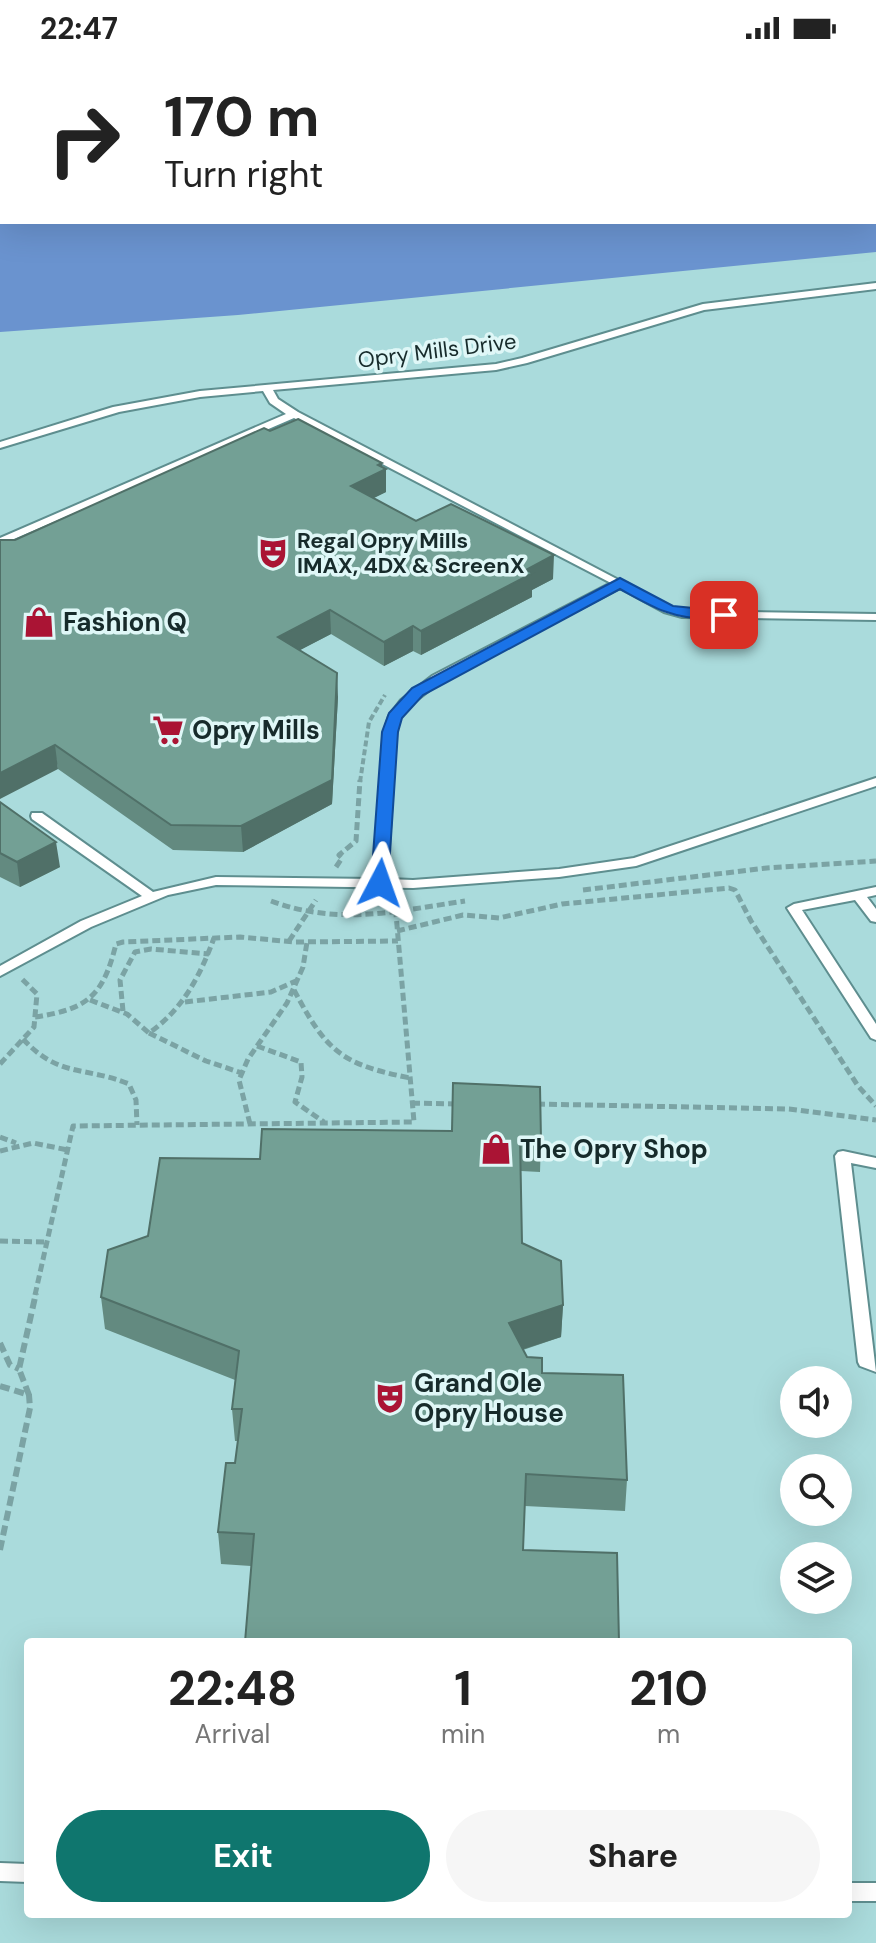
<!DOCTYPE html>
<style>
body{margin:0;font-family:"DM Sans",sans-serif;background:#f6f6f6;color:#222;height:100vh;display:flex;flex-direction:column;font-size:30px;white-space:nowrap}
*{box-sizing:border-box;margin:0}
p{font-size:26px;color:#767676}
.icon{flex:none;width:44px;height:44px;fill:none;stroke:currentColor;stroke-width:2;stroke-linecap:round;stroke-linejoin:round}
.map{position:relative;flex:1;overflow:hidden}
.details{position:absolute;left:24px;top:1582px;width:828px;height:280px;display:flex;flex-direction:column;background:#fff;border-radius:8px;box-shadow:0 8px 32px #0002}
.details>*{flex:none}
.top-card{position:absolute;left:0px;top:0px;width:876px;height:168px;box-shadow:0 8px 32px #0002;background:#fff;color:#222;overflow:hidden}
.buttons{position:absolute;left:780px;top:1310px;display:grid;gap:16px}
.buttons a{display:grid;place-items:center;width:72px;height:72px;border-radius:50%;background:#fff;box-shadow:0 8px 32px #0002;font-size:40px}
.pin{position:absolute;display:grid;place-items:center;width:68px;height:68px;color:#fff;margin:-34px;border-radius:16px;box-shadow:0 4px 12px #0006}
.me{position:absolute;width:88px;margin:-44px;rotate:4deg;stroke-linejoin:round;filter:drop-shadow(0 0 6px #0008)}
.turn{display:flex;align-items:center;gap:28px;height:168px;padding:0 32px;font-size:36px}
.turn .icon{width:104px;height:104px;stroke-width:2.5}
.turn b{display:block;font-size:56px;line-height:68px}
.eta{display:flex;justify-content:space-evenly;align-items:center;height:136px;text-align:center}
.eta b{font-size:48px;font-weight:700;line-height:56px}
.action{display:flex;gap:16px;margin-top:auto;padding:16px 32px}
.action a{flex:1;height:92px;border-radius:48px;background:#0f766e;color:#fff;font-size:32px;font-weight:700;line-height:92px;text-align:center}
.action a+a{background:#f6f6f6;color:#222}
.status{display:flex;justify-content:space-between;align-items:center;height:56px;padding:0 40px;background:#fff;direction:ltr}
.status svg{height:22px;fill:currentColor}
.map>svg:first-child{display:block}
</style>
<div class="status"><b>22:47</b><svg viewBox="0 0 49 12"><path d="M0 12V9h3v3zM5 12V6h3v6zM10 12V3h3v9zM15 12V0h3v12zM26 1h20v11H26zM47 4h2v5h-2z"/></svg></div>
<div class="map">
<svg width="876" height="1887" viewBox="0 0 876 1887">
<rect width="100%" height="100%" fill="#aadbdc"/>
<path fill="#6a93cf" d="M876,23V196L238,259L0,276V104L2,166H874Z"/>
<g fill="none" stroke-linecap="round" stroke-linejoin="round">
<defs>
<path id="lane" d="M876,227V233L704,254L527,307L496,314L273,334L278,343L298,356L672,552L683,555L876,558V564L682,561L664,556L620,532L440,626L409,650L401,660L396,676L387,823L413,824L559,813L634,802L876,722V730L636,810L559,821L413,832L216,829L168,839L91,871L0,920V910L81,865L142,840L32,763L31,760L32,757H42L153,836L216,821L374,823L384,676L389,660L401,644L432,620L611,527L294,362L0,489V482L286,358L270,347L263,335L200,341L119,356L0,392V386L113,351L200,335L496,308L522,302L703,248Z
M876,831V839L867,841L876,853V866L871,865L855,844L802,854L876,968V984L871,982L787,852L794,848Z
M843,1095L876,1102V1112L851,1107L876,1316L860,1310L858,1306L835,1100L838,1096Z
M0,1807L28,1808V1826L0,1825Z
M848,1827H876V1845H848Z"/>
<path id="street" d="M14,0H30L31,2H15Z
M0,31H2V41H0Z"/>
</defs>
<use href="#lane" stroke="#5e8e8f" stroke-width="4"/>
<use href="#street" stroke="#5e8e8f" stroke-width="4"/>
<path stroke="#7ba3a4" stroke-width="4" stroke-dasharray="6 3" stroke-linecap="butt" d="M360,726L369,666L385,639"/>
<path stroke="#7ba3a4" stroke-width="5" stroke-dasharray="8 4" stroke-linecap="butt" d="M336,811L342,802L339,799L356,785L360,724
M583,834L767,812L876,805
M271,845C339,870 396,855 465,845
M397,875L463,859L499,862L562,848L729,832L735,834L751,865L858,1030L876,1050
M289,885L316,844
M294,934C327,996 341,1008 410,1022
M90,944L127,958L149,977C183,953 200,920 214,882
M185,946L271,936L296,925
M123,955L120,924L135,896L151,893L209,898
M35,961C88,953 103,940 116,888L123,886L240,881L295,886L398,885
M149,977L206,1005L242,1017
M23,983C59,1022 85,1010 129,1028L136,1044L137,1069
M257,990L301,1006L302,1021L295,1046L324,1066
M0,1008L34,971L37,938L20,921
M412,1047L459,1048
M537,1048L789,1053L876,1064
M250,1068L239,1024L248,1003L287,947L303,911L307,886
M0,1081L16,1087
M0,1095L33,1087L68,1094
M0,1185L47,1186
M35,1239L73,1070L414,1066L396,858L403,846"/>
<path stroke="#7ba3a4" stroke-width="6" stroke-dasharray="10 5" stroke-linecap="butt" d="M0,1287L10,1309L19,1313
M0,1330L29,1339L19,1313L36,1237
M0,1494L30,1352L29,1339"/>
<use href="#lane" fill="#fff" fill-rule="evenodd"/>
<use href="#street" fill="#fff" fill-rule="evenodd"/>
</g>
<path fill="#638a80" d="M270,375L382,411L386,436L374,442L416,465L553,523L532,534V541L421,599L413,595L384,610L331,578L300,594L338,641L332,748L243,796L173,794L58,713L15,484Z
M0,746L60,811L20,831L0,821Z
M262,1073L541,1084L540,1116L521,1115L522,1187L563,1249L561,1281L523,1294L527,1301L542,1317L627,1424L625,1455L525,1450L251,1510L221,1508L218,1476L235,1407L238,1385H235L232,1353L235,1324L105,1273L101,1241L148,1180L260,1103Z"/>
<path fill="#507068" d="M382,407V415L386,413V436L351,453V430Z
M554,499L553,523L532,534V541L421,599V575L526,514Z
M330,554L331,578L279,605L278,581Z
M413,570V595L384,610V586Z
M337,617L338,641L332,748L243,796L241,770Z
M55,689L58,713L0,743V717Z
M56,786L60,811L20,831L17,806Z
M563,1249L561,1281L508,1298L509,1267Z"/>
<path fill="#73a095" stroke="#507068" stroke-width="2" d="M298,363L382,407L378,409L386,413L351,430L416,465L451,448L554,499L526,514L533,517L421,575L413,570L384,586L330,554L278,581L337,617L332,724L241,770L171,769L55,689L0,717V484H15L264,372L270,375Z
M0,746L56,786L17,806L0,797Z
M453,1027L540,1031L541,1084H520L522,1187L561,1205L563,1249L509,1267L527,1301L542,1302V1317L623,1319L627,1424L526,1418L523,1494L617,1497L619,1586H245L254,1478L218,1476L226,1407H235L242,1353H232L239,1295L101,1241L108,1194L148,1180L160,1102L260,1103L262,1073L452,1075Z"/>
<path fill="#1a73e8" stroke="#114b97" stroke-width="2" d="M620,522L673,550L724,555L731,559C724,565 717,563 708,563C670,562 653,551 620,533L423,639L402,662L398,676L388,827L386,831H374L371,827L382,676L389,657L412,632Z"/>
<defs>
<symbol id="theatre-bare" viewBox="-9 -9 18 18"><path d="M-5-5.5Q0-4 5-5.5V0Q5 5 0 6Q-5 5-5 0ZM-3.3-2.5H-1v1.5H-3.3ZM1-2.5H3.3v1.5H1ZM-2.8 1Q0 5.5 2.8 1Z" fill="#aa1434" stroke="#dff7f7" stroke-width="2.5" paint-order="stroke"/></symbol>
<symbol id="shop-bare" viewBox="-9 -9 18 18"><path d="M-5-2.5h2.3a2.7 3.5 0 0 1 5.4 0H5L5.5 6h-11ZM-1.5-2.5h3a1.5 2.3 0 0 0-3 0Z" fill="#aa1434" stroke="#dff7f7" stroke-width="2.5" paint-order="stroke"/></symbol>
<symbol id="supermarket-bare" viewBox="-9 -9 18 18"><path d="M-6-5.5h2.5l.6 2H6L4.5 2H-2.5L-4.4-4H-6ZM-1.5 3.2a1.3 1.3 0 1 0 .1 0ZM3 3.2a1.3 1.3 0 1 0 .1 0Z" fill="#aa1434" stroke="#dff7f7" stroke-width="2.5" paint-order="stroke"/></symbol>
</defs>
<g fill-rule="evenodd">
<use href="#theatre-bare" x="251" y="475" width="44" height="44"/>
<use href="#shop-bare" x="17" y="544" width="44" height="44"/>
<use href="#supermarket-bare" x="146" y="652" width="44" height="44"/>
<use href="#shop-bare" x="474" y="1071" width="44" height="44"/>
<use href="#theatre-bare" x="368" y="1320" width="44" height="44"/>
</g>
<g text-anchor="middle" stroke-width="7" stroke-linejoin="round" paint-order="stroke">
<g font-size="22" fill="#172b2b" stroke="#dff7f7">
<text transform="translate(437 294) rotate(-7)" y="8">Opry Mills Drive</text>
</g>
<g font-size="22" font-weight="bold" fill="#172b2b" stroke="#dff7f7" text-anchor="start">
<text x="297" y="492">Regal Opry Mills<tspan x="297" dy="25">IMAX, 4DX &amp; ScreenX</tspan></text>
</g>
<g font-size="26" font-weight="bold" fill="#172b2b" stroke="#dff7f7" text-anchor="start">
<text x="63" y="575">Fashion Q</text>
<text x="192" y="683">Opry Mills</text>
<text x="520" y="1102">The Opry Shop</text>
<text x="414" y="1336">Grand Ole<tspan x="414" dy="30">Opry House</tspan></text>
</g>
</g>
</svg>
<div class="buttons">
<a><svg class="icon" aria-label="sound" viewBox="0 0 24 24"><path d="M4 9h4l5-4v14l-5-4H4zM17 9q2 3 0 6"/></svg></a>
<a><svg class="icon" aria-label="search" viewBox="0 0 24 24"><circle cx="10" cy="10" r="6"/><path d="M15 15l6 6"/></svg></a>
<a><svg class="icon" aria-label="layers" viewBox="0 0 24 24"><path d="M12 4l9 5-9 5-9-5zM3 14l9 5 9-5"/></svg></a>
</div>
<div class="pin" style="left:724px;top:559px;background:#d93025"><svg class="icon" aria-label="arrive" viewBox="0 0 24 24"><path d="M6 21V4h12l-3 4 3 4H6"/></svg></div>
<svg class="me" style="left:380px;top:827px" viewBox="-20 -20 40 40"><path d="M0-17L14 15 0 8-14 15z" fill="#1a73e8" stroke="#fff" stroke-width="4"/></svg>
<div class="top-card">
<div class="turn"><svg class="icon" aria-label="right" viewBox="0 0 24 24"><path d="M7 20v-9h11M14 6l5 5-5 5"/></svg><div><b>170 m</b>Turn right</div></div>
</div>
<section class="details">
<div class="eta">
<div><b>22:48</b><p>Arrival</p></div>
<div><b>1</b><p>min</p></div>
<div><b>210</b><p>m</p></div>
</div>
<div class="action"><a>Exit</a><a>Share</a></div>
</section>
</div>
